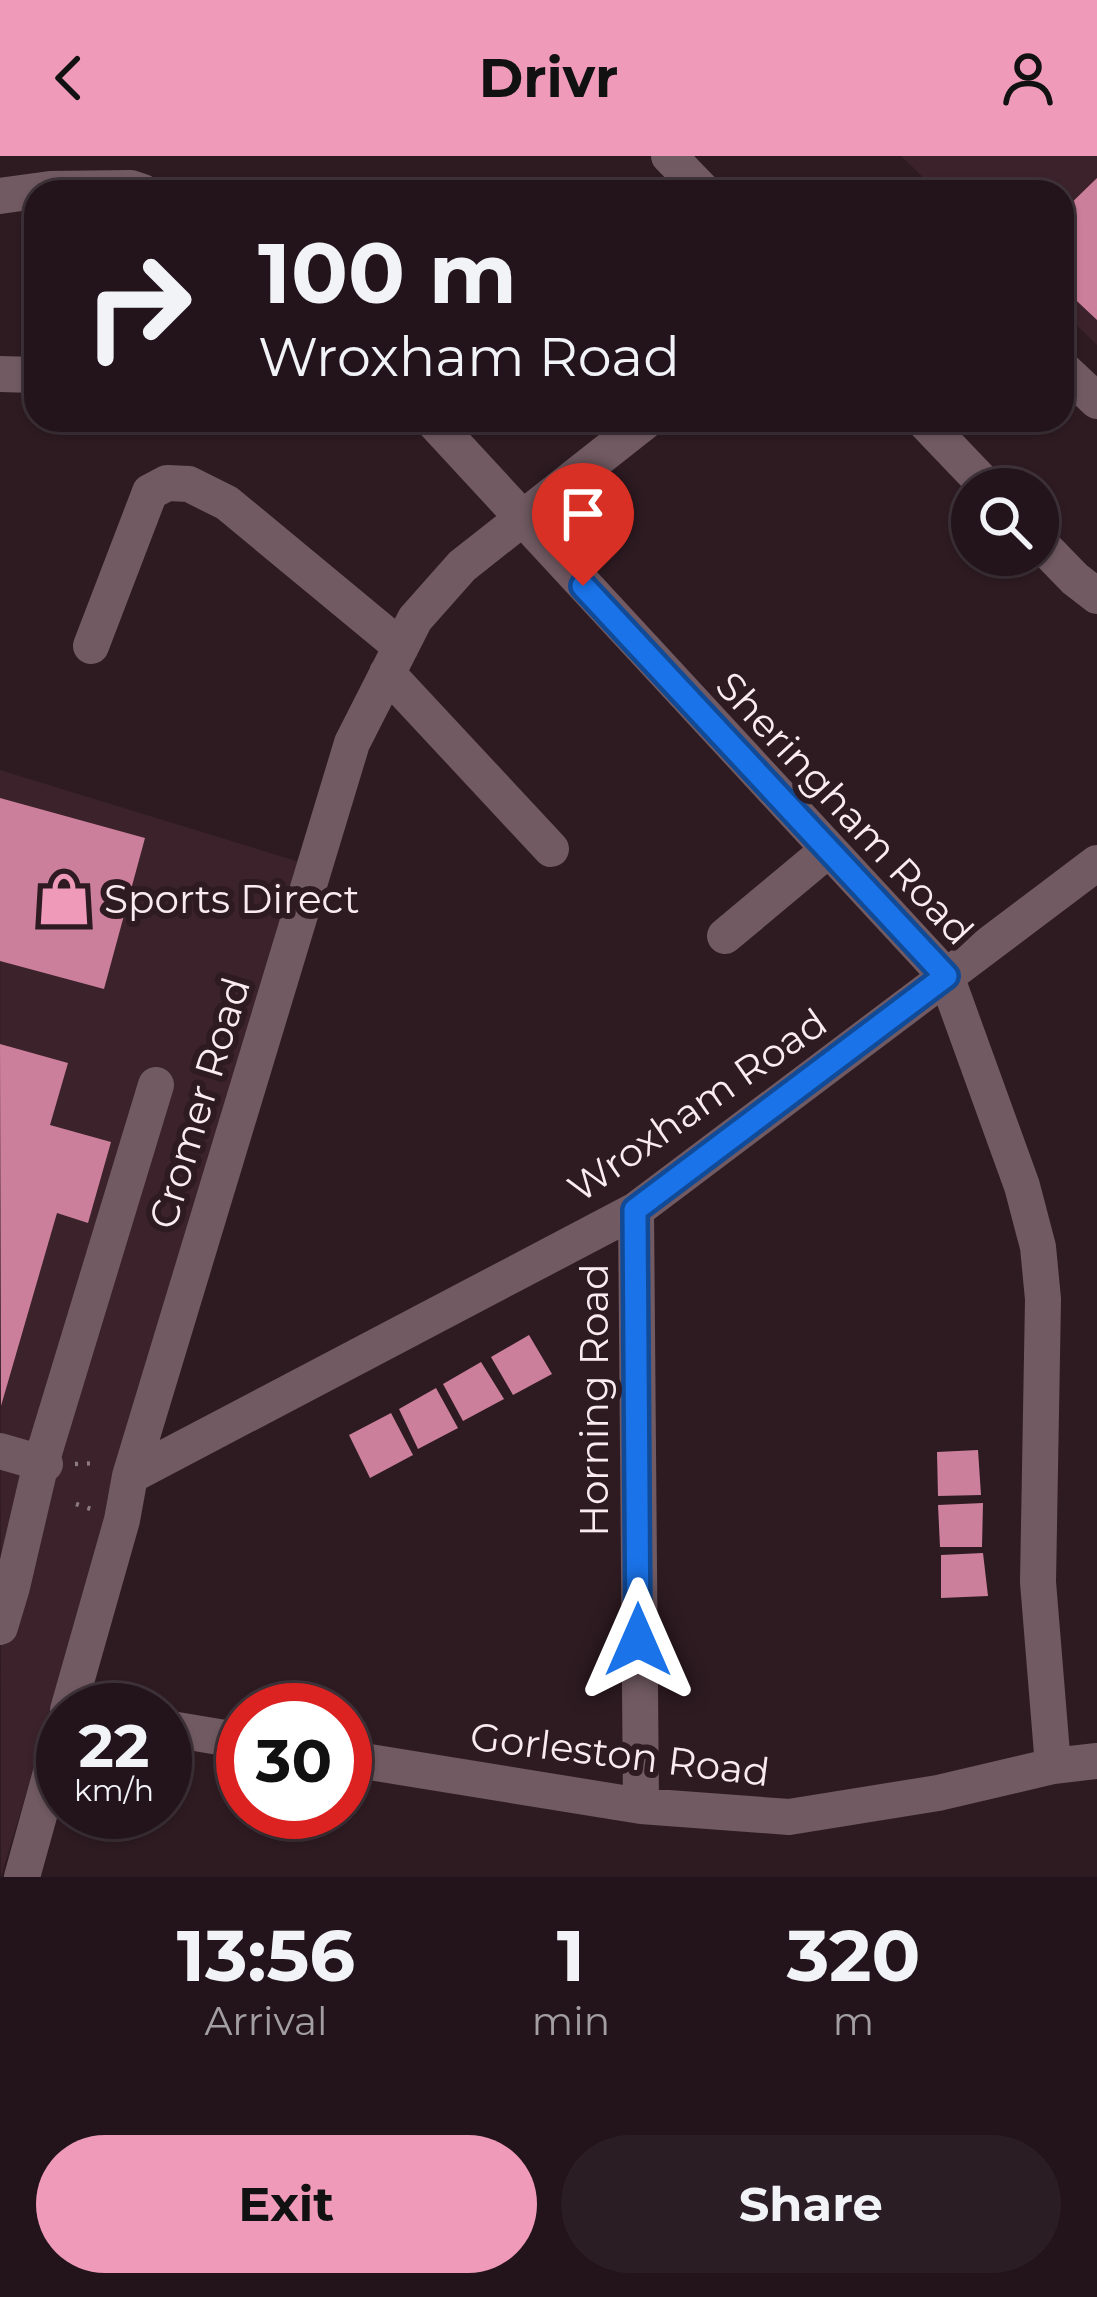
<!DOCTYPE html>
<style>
body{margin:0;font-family:Montserrat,sans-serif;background:#2a1d23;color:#f1f3f6;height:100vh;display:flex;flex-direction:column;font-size:45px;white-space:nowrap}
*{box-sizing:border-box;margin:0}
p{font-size:39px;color:#a29ea2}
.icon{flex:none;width:66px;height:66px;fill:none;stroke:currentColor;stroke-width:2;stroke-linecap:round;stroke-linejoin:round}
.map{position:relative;height:1721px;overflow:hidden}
.side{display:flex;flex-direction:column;background:#22141a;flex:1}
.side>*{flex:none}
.top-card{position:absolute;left:24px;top:24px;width:1050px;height:252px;border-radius:36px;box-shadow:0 3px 9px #0004,0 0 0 3px #3f3339;background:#22141a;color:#f1f3f6;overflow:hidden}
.fabs{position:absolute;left:951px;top:312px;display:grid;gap:24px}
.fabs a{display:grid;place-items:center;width:108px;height:108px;border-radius:50%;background:#22141a;box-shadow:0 3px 9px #0004,0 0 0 3px #3f3339;font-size:60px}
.speed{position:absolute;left:36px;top:1527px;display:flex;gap:24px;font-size:60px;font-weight:700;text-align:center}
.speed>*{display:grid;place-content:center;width:156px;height:156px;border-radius:50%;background:#22141a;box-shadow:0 3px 9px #0004,0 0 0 3px #3f3339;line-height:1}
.speed small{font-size:30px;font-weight:400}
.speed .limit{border:18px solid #d22;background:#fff;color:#111}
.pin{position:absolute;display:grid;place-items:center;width:102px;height:102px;color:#fff;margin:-123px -51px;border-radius:50% 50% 50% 0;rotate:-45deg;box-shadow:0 0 12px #0007}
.pin .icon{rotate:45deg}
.me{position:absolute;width:132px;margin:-66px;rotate:0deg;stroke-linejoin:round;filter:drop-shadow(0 0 9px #0008)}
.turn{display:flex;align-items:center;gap:42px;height:252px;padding:0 36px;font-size:54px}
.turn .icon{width:156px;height:156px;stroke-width:2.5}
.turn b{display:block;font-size:84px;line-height:102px}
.eta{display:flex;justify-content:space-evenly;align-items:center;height:204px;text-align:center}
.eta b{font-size:72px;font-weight:700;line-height:84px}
.action{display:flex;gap:24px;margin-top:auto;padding:24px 36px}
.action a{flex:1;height:138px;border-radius:72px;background:#ef9ab8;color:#111;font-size:48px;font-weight:700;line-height:138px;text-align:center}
.action a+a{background:#2a1d23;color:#f1f3f6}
header{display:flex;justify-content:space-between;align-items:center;height:156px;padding:0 36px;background:#ef9ab8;color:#111;font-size:54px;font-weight:700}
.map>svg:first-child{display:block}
</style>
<header><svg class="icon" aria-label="back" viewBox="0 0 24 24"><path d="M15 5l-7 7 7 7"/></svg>Drivr<svg class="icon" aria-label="person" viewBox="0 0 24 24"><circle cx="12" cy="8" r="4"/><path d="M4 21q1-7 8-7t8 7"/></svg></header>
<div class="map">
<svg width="1097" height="1721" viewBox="0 0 1097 1721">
<rect width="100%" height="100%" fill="#2e1b22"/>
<path fill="#3b222b" d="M901,0H1097V189L1062,155V36H938Z
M0,614L313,710L130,1293L1,1721Z"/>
<path fill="#cc7f9a" d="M1097,22V164L1062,131V56Z
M0,642L145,682L104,833L0,805Z
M0,888L68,907L50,969L111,986L88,1067L57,1057L1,1250Z
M529,1179L552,1218L513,1239L491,1201Z
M481,1206L504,1243L463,1265L443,1228Z
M436,1232L458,1272L418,1293L399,1253Z
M391,1257L413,1299L370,1322L349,1279Z
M978,1294L981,1339L938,1340L937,1296Z
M983,1347L982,1391H940L938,1349Z
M983,1397L988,1440L941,1442V1399Z"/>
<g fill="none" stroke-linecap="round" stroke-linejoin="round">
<path stroke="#8c7b80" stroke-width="4.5" stroke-dasharray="3 9" stroke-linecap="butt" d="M75,1308L99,1307
M76,1348L94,1354"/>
<path stroke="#715a62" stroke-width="36" d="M669,0L704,36
M0,40L50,33L131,32L143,36
M1062,212L1097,245
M0,218L36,219
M432,264L946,820L1022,1030L1038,1091L1043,1143L1038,1426L1053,1610
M923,264L989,333
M1038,385L1075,423L1097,440
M91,490L150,336L167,327L189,328L227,347L401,491
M387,517L551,693
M725,780L828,694
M636,1054L641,1650
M0,1295L45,1308
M130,1320L636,1054L1097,707
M0,1471L12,1431L41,1307L156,929
M68,1554L122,1364L130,1320L352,587L415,463L462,410L647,264
M165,1572L243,1585
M345,1602L641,1650L789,1661L938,1637L1053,1610L1097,1605
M22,1721L63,1573"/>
</g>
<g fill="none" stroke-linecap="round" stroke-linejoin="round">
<defs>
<path id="route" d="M583,430L946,820L635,1054L638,1484"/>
</defs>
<use href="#route" stroke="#114b97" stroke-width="30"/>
<use href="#route" stroke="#1a73e8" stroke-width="21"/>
</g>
<defs>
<symbol id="shop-bare" viewBox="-9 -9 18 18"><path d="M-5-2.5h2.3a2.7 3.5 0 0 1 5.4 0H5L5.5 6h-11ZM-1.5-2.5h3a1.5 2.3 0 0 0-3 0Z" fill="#ef9ab8" stroke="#2e1b22" stroke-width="2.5" paint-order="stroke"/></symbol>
</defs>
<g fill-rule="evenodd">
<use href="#shop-bare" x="26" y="705" width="76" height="76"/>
</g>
<g text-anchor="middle" stroke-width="12" stroke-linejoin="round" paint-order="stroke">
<g font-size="39" fill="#f9ebef" stroke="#2e1b22">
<text transform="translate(845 652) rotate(47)" y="14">Sheringham Road</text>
<text transform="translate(199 947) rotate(-73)" y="14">Cromer Road</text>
<text transform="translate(697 949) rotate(-35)" y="14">Wroxham Road</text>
<text transform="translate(594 1244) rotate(-90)" y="14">Horning Road</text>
<text transform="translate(620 1598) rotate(7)" y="14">Gorleston Road</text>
</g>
<g font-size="39" fill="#f9ebef" stroke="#2e1b22" text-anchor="start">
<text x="104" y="757">Sports Direct</text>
</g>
</g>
</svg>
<div class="fabs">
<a><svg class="icon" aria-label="search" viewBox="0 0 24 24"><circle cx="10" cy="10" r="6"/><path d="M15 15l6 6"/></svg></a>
</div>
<div class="speed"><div>22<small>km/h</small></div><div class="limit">30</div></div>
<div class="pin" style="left:583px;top:430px;background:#d93025"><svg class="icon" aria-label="arrive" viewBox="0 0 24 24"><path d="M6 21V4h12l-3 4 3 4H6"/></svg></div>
<svg class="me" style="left:638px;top:1484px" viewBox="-20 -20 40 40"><path d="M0-17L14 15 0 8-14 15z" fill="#1a73e8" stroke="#fff" stroke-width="4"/></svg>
<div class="top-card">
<div class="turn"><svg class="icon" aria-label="right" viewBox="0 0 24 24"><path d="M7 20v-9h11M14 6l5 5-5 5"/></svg><div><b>100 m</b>Wroxham Road</div></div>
</div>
</div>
<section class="side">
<div class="eta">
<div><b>13:56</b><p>Arrival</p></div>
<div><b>1</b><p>min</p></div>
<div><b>320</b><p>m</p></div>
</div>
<div class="action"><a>Exit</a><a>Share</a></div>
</section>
